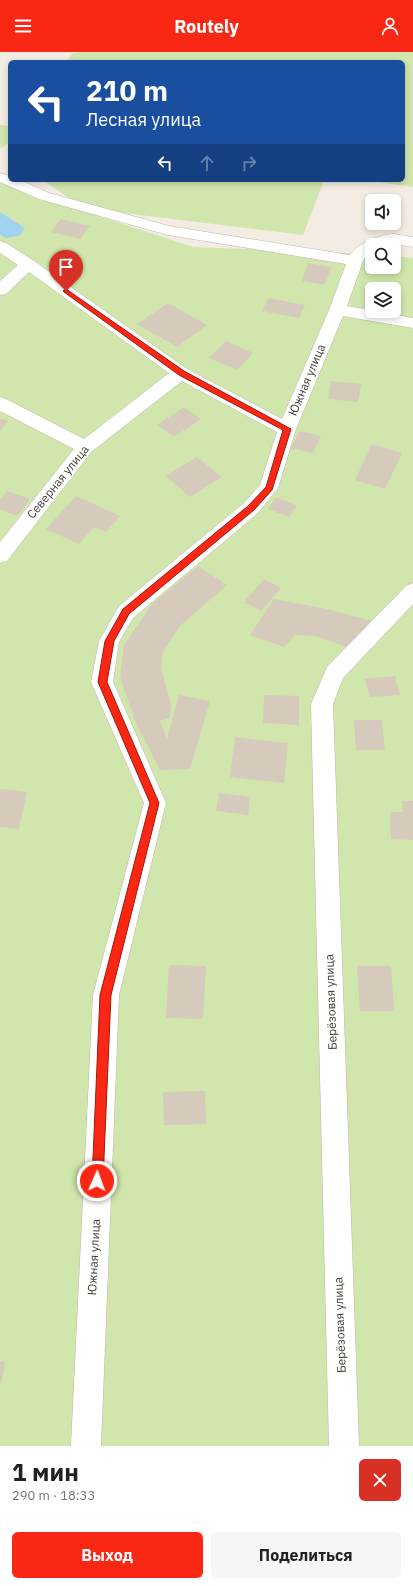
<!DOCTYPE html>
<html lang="ru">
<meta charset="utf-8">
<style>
body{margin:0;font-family:"IBM Plex Sans",sans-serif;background:#f6f6f6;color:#202124;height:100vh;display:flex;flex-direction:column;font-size:15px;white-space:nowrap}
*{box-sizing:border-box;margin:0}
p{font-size:13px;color:#757577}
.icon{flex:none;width:22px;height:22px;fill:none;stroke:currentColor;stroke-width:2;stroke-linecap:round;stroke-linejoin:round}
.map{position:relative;height:1394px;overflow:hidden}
.panel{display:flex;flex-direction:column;background:#fff;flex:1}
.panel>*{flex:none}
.guide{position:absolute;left:8px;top:8px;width:397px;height:122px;border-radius:6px;box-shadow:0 2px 6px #0003;background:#1a4fa0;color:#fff;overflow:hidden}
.buttons{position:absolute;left:365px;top:142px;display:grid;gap:8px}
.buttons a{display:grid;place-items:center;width:36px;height:36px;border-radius:6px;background:#fff;box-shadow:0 2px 6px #0003;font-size:20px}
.pin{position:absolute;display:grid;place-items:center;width:34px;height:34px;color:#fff;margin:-41px -17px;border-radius:50% 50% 50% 0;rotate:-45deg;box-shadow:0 0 4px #0007}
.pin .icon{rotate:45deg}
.me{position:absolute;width:44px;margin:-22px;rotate:2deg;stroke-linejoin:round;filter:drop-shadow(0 0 3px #0008)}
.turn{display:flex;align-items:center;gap:14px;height:84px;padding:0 12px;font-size:18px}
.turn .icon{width:52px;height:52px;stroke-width:2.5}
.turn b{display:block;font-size:28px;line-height:34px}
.lanes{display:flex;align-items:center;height:38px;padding:0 12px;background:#0003;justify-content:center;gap:20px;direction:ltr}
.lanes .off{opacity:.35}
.round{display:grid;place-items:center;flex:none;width:42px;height:42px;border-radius:6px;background:#f6f6f6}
.summary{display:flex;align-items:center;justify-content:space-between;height:68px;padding:0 12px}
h1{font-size:24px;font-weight:700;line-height:30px}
.button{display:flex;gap:8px;margin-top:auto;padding:8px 12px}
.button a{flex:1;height:46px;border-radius:6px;background:#f92713;color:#fff;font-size:16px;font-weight:700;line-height:46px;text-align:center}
.button a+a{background:#f6f6f6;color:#202124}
header{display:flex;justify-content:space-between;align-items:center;height:52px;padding:0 12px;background:#f92713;color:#fff;font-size:18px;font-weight:700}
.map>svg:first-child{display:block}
</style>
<header><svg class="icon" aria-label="menu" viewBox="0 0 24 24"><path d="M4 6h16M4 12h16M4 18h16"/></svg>Routely<svg class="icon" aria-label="person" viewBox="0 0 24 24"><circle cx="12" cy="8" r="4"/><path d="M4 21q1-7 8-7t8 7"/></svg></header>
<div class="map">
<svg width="413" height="1394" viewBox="0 0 413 1394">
<rect width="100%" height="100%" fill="#f2ece3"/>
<path fill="#d0e6ac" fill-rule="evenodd" d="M85,0H413V135L364,128H403V10H70L67,8L73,1Z
M0,73L8,74L10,76V89L2,96L0,95Z
M43,128H324L303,183L83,156Z
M0,130L22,139L193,195L372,202V215H394V204L413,206V1394H0ZM372,237H394V259H372Z"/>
<path fill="#9fd3ef" d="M0,160L25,176L19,184L6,186L0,182Z"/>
<path fill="#d6cabc" d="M61,167L90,174L80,187L51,180Z
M308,211L331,215L325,233L302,229Z
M268,246L305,253L299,266L262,259Z
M168,251L207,273L177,295L137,272Z
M226,289L253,301L237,318L209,306Z
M331,329L361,332L358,350L328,347Z
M184,355L201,367L174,385L157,373Z
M0,367L8,369L0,379Z
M300,379L321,384L313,401L291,396Z
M372,392L402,401L385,437L355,428Z
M197,405L222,425L190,445L166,424Z
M7,439L30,447L17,464L0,457V447Z
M76,444L120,464L106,480L94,475L79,492L46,477Z
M276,445L297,454L289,465L268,457Z
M198,514L227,533L181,573L163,599L161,616L171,653L170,665L160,669L167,687L179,643L210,649L190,717L160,718L135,669L120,625L124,593L152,552Z
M264,527L281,536L261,559L244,550Z
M274,547L327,557L372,569L347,595L316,584L295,583L284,595L250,583Z
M395,624L400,643L370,645L365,627Z
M264,643L299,644V673L263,671Z
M354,668H382L385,698H356Z
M235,685L288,691L284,731L230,725Z
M0,737L27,740L19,777L0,775Z
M219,741L250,745L248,763L216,759Z
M402,749H413V788L391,787L390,760H403Z
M169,913L206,914L203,967L166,966Z
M357,914H391L394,959H360Z
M205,1039L206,1072L164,1073L163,1040Z
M0,1309L5,1310L1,1331H0Z"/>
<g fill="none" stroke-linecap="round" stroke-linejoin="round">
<defs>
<path id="minor" d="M0,121L10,124V128H20L49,141L169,174L350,203C357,192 381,182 394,182C400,183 407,184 413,185V195L394,192L372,193V200L366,203L363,209L347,254L413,266V276L343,264L296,377L278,436L258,461L133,566L119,590L113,630L166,751L119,943L101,1394H71L93,943L144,751L91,630L99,589L119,554L244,451L260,433L277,380L182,329L91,400L7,509L0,511V490L74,397L0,359V345L6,347L84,387L169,321L29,220L6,242L0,243V229L18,213L0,201V189L6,191L34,209L187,317L282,367L329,258L346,212L168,183L39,147L0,130Z
M413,531V552L343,626L333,652L359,1394H329L311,652L327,615L406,534Z"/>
</defs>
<use href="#minor" stroke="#c0b6a9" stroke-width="1"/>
<use href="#minor" fill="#fff" fill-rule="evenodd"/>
</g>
<path fill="#f92713" stroke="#a2190c" d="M66,237L184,319L291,377L272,438L254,458L129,562L114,589L107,630L159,751L111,943L103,1129L101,1133L97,1135L93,1133L92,1129L100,943L150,751L98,630L105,589L123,557L248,454L266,435L283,378L179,323L64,240L63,239Z"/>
<g text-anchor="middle" stroke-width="3" stroke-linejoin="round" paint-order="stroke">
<g font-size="12" fill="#433c34" stroke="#fff">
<text transform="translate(307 328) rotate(-67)" y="4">Южная улица</text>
<text transform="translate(58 430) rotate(-51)" y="4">Северная улица</text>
<text transform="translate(331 950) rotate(-92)" y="4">Берёзовая улица</text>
<text transform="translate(94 1205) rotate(-87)" y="4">Южная улица</text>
<text transform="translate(340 1273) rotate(-92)" y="4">Берёзовая улица</text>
</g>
</g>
</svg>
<div class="buttons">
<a><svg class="icon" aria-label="sound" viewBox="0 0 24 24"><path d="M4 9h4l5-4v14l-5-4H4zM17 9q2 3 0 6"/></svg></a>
<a><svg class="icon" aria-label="search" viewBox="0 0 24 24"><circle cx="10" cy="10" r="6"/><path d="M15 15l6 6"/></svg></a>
<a><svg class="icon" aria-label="layers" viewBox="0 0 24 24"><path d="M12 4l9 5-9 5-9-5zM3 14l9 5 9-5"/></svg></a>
</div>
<div class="pin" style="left:66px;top:239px;background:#d93025"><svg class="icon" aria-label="arrive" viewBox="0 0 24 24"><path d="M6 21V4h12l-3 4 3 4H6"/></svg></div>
<svg class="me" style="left:97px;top:1129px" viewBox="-20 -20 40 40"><circle r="17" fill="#f92713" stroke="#fff" stroke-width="3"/><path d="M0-11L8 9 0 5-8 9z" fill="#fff"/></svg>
<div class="guide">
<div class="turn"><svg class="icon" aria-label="left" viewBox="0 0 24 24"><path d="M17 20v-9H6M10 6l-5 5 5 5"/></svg><div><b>210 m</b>Лесная улица</div></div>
<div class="lanes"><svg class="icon" aria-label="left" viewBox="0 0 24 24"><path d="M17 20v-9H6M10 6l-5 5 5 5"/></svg><svg class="icon off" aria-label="ahead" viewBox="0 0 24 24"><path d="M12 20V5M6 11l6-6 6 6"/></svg><svg class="icon off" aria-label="right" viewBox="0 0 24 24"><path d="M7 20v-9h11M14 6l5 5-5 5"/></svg></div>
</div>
</div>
<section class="panel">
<div class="summary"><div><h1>1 мин</h1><p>290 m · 18:33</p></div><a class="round" style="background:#d93025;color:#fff"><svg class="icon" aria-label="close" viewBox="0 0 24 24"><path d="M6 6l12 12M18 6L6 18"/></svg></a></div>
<div class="button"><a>Выход</a><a>Поделиться</a></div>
</section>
